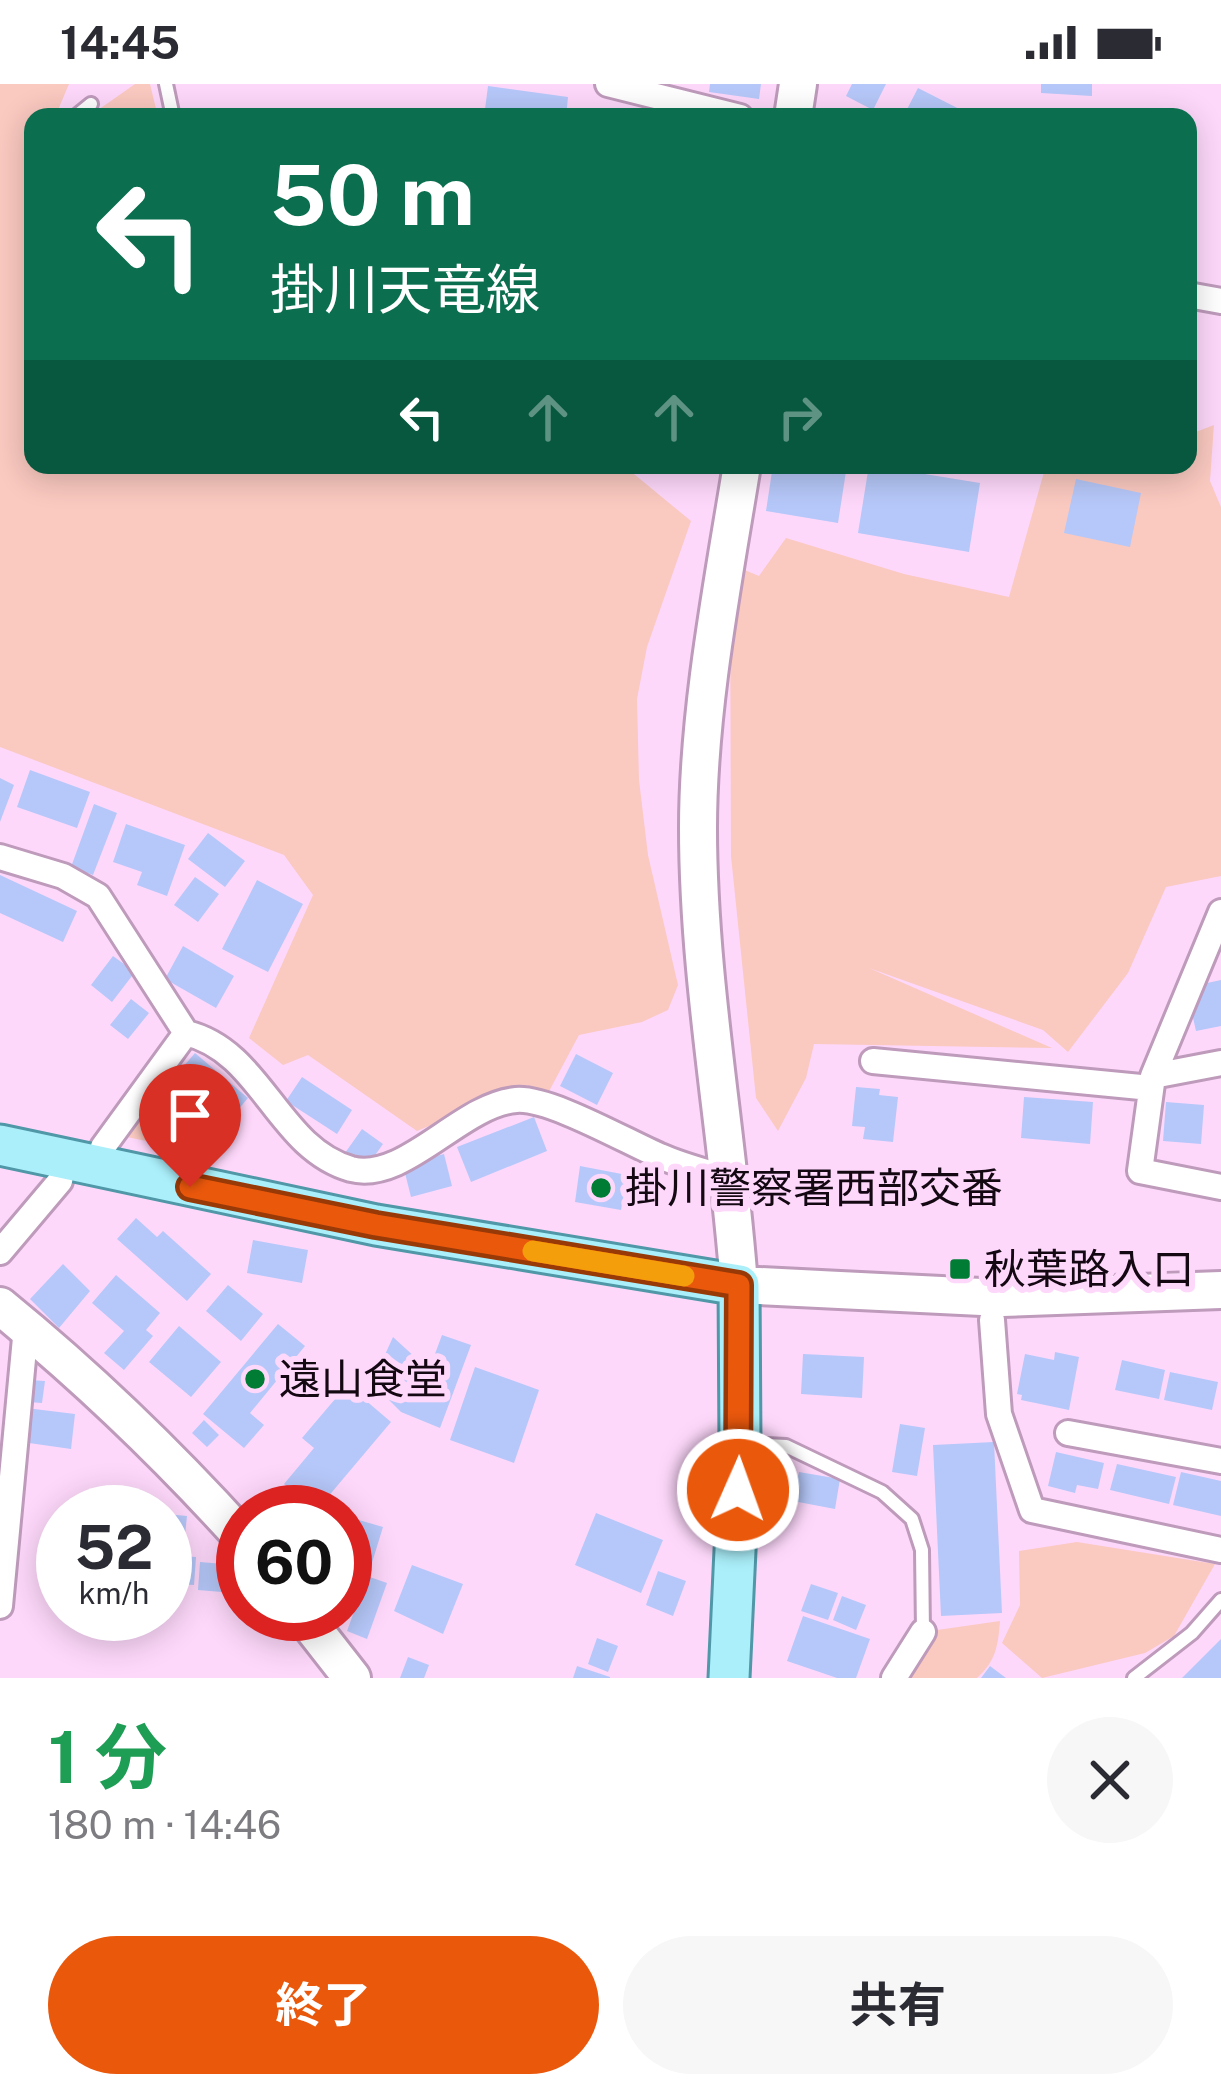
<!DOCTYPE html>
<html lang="ja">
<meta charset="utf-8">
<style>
body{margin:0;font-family:"Public Sans","Noto Sans JP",sans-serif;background:#f7f7f7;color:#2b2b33;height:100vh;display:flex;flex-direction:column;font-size:45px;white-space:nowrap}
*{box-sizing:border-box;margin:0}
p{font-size:39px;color:#7c7c81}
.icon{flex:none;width:66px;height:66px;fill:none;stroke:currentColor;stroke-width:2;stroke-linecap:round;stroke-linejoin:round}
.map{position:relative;height:1594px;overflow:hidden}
.sheet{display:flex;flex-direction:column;background:#fff;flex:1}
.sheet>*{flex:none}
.top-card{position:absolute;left:24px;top:24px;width:1173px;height:366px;border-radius:24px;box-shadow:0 6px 30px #0003;background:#0b6e4f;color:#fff;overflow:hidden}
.speed{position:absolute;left:36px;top:1401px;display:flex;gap:24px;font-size:60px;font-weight:700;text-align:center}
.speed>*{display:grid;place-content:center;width:156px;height:156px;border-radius:50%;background:#fff;box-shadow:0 6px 30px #0003;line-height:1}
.speed small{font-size:30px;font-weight:400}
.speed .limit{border:18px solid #d22;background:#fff;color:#111}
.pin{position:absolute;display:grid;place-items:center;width:102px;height:102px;color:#fff;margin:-123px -51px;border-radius:50% 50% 50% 0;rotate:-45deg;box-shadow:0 0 12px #0007}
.pin .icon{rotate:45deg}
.me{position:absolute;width:132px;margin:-66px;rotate:2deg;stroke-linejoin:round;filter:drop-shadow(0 0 9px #0008)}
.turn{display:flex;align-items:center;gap:42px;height:252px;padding:0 48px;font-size:54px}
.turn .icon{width:156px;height:156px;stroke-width:2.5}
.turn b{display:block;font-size:84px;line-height:102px}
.lanes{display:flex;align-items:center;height:114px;padding:0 48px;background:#0003;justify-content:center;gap:60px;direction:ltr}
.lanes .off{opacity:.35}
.round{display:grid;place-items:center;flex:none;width:126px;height:126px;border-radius:63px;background:#f7f7f7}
.overview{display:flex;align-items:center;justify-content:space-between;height:204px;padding:0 48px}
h1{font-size:72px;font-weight:700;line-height:90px;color:#1e9e55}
.cta{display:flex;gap:24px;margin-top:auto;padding:24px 48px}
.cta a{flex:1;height:138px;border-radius:72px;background:#ea580c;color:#fff;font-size:48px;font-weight:700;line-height:138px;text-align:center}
.cta a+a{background:#f7f7f7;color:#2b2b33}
.status{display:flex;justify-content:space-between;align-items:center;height:84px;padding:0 60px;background:#fff;direction:ltr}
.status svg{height:33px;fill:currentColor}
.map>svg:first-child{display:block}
</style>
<div class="status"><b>14:45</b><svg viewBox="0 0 49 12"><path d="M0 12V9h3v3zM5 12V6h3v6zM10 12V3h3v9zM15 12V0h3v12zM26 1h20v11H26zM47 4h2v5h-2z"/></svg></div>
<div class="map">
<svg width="1221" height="1594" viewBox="0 0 1221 1594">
<rect width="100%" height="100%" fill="#fed8fb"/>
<path fill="#fac9c0" d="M0,0H69L55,33H33V381H623L691,437L647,563L637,615L639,696L648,771L678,901L668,926L642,938L579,951L546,1013L527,1001L417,1047L308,971L283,981L249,954L313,811L284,771L0,663Z
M135,0H150L158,33H88Z
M1214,341L1210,397L1221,423V792L1166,803L1128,889L1068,968L1043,946L869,884L1052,964L814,960L806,994L778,1047L756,1014L731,772L730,480L759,492L786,454L904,490L1009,513L1046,381H1188V351Z
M133,1035L190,1066L122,1052Z
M1077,1458L1215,1480L1174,1552L1145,1569L1042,1594L1002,1559L1020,1521L1019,1467Z
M1000,1537C998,1562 996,1577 977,1594H900L923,1548Z"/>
<path fill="#b6c8f9" d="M710,0H761L759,15L709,8Z
M852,0H886L873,26L846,12Z
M1041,0H1092V12L1041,9Z
M488,2L568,13L566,33H484Z
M918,4L975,33H903Z
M773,381H847L838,439L766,427Z
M869,381L980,399L969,468L858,449Z
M1076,395L1141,409L1130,463L1064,449Z
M30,686L90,708L77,744L17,723Z
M0,694L14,701L0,738Z
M94,720L117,729L93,791L71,783Z
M126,740L185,761L167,812L137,801L142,788L113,778Z
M208,749L245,777L225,803L188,775Z
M0,791L77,827L63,858L0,829Z
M195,793L219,810L198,838L174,821Z
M257,796L303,820L268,888L222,865Z
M183,862L234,892L216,924L165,895Z
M113,872L135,888L112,918L91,901Z
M1221,896V942L1196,947L1191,925L1207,899Z
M131,915L149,929L128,955L110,941Z
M195,969L248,1014L207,1062L154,1017Z
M576,970L613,989L597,1021L560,1002Z
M302,993L352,1026L337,1050L286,1017Z
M856,1003L880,1005L879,1011L898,1013L893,1058L863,1055L865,1043L852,1042Z
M1024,1013L1093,1018L1090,1060L1021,1054Z
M1166,1018L1204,1021L1201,1060L1163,1057Z
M534,1033L547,1067L471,1098L457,1063Z
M362,1045L383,1060L366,1084L345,1069Z
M444,1070L452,1102L411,1113L403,1081Z
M580,1082L627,1091L621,1126L575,1118Z
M136,1134L157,1153L163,1147L211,1190L187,1217L117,1155Z
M253,1156L308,1166L302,1199L247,1189Z
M63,1180L90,1207L59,1244L30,1215Z
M116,1191L160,1229L146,1246L153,1252L124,1286L104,1269L124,1247L92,1219Z
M228,1201L263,1230L241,1257L206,1227Z
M278,1240L305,1262L250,1329L264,1341L244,1364L203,1330Z
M179,1242L221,1278L191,1313L149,1278Z
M442,1251L471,1261L440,1344L401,1328L372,1299L393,1253L429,1286Z
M1055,1268L1079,1273L1069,1326L1021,1316L1022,1311L1017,1310L1025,1270L1054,1276Z
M803,1270L864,1273L862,1314L801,1310Z
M1122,1276L1165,1286L1159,1315L1115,1306Z
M475,1283L539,1306L514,1379L450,1356Z
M1170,1288L1218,1298L1212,1326L1164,1316Z
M29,1296L45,1297L42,1319L28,1318Z
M341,1308L348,1313L357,1309L391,1338L316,1427L284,1400L314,1364L302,1354Z
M26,1324L75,1330L71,1365L22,1358Z
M204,1336L219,1351L207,1363L192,1349Z
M900,1340L925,1344L917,1392L892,1388Z
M994,1358L1002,1529L941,1532L933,1361Z
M1056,1368L1104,1379L1098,1405L1077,1401L1075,1409L1048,1402Z
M1117,1380L1176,1393L1169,1420L1110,1406Z
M799,1388L840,1395L835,1425L793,1417Z
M1181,1388L1221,1397V1432L1173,1421Z
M596,1429L663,1456L641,1509L575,1481Z
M165,1430L187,1432L184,1461L165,1459Z
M345,1432L383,1443L371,1482L345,1474Z
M165,1471L196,1473L194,1501L165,1499Z
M200,1478L235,1481L234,1509L198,1506Z
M412,1481L463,1500L443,1550L394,1527Z
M658,1487L686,1497L673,1532L646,1521Z
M367,1492L387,1499L367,1555L347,1547Z
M811,1500L838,1509L828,1536L801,1527Z
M842,1512L866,1521L856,1546L833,1536Z
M803,1532L870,1555L856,1594H837L787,1577Z
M597,1554L618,1562L608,1588L588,1580Z
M1221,1555V1594H1182Z
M408,1573L429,1581L424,1594H400Z
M577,1582L610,1593V1594H573Z
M990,1582L1006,1594H981Z"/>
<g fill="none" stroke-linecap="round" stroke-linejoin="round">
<defs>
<path id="lane" d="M166,0L173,33
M75,33L91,20
M747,1360L786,1362L882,1408L912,1435L922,1466L923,1548
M1134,1594L1192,1549L1221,1516"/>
<path id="street" d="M608,0L740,33
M1188,211L1221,217
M0,773L63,792L98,812L186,949
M1221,828L1153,992L1140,1087L1221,1103
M873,977L1151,1004
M1153,992L1221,979
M97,1084L103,1063L186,949C262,967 277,1064 351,1085C405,1099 460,1021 516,1016C549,1013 627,1058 660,1072C682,1082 707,1088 730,1095
M0,1168L60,1097L64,1077
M992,1236L999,1330L1032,1426L1221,1466
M1068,1349L1221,1377
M0,1522L26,1243
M894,1594L923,1548"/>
<path id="secondary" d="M793,33L798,0
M742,381C723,498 698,626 698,744C698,897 728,1049 739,1201L1002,1214L1221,1206
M0,1222C87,1293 168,1371 243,1454
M302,1530L352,1594"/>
<path id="primary" d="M0,1061L376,1141L739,1201L740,1360L729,1594"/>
</defs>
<use href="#lane" stroke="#be9abb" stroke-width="18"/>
<use href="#street" stroke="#be9abb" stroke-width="30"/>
<use href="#secondary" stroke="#be9abb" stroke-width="42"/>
<use href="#primary" stroke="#5097a7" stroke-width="45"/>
<use href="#lane" stroke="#fff" stroke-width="12"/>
<use href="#street" stroke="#fff" stroke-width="24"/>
<use href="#secondary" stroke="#fff" stroke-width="36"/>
<use href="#primary" stroke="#aaeffa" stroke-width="39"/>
</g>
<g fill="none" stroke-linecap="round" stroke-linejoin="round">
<defs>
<path id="route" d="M190,1103L376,1141L739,1201L738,1406"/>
</defs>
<use href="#route" stroke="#983908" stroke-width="30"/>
<use href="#route" stroke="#ea580c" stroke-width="21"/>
<path stroke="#f59e0b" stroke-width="21" d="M533,1167L684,1192"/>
</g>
<g fill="#017c34" stroke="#fed8fb" stroke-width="4.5">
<circle cx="601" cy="1104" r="12"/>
<rect x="948" y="1173" width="24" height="24" rx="6"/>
<circle cx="255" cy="1295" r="12"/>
</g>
<g text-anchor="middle" stroke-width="12" stroke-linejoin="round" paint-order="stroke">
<g font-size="42" fill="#140813" stroke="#fed8fb" text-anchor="start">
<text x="625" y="1119">掛川警察署西部交番</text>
<text x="984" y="1200">秋葉路入口</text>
<text x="279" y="1310">遠山食堂</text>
</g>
</g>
</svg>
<div class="speed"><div>52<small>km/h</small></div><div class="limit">60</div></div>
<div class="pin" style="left:190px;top:1103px;background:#d93025"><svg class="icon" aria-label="arrive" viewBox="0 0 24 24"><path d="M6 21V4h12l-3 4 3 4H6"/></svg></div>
<svg class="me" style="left:738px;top:1406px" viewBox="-20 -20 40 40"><circle r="17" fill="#ea580c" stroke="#fff" stroke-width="3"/><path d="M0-11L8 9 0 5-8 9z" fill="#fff"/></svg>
<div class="top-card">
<div class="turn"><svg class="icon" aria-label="left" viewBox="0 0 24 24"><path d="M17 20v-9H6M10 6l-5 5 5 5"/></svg><div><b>50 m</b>掛川天竜線</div></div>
<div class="lanes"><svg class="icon" aria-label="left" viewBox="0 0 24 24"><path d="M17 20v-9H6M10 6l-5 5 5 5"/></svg><svg class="icon off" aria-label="ahead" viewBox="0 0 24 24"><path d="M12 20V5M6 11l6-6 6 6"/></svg><svg class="icon off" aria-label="ahead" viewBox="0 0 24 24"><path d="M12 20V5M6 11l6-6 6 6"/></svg><svg class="icon off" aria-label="right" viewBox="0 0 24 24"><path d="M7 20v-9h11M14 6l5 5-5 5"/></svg></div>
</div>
</div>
<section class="sheet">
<div class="overview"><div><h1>1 分</h1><p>180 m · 14:46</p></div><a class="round"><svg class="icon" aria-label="close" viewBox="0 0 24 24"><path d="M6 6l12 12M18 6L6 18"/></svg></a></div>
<div class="cta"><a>終了</a><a>共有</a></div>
</section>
